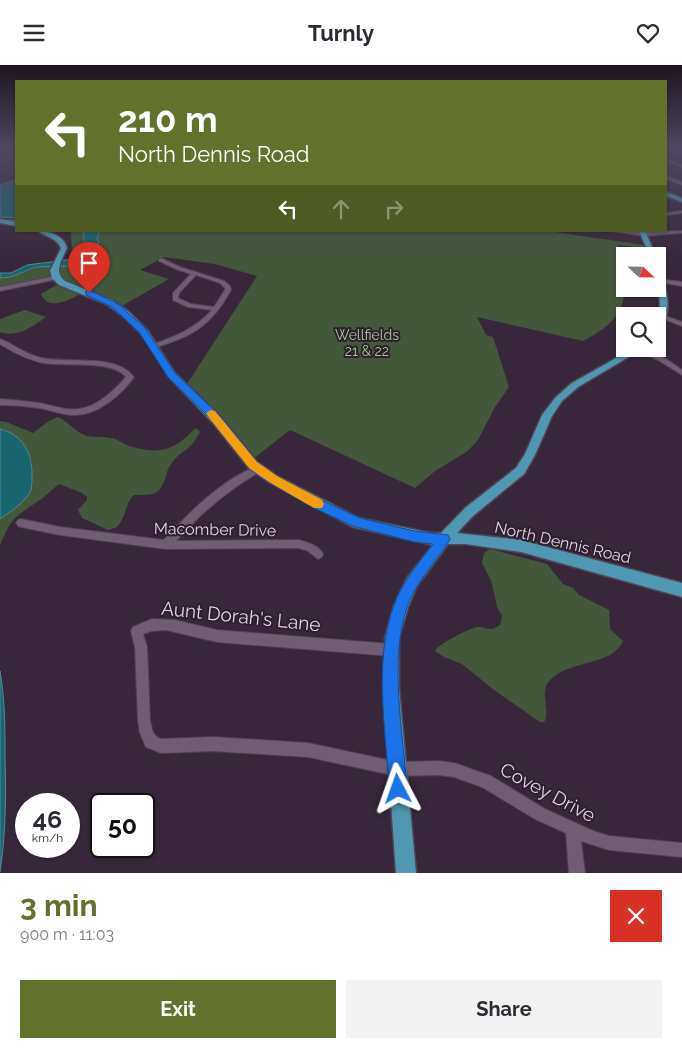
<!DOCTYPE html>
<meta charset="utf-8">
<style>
body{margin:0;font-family:Raleway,sans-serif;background:#f2f2f3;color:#2b2b33;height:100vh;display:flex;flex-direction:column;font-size:19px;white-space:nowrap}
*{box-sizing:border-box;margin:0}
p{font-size:16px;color:#7c7c81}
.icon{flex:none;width:28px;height:28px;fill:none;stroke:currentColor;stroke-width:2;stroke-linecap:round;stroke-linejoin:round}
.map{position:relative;height:808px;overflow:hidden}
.panel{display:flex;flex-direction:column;background:#fff;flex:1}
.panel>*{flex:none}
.hud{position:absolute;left:15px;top:15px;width:652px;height:152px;border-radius:0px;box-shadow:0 1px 4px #0004;background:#62722c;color:#fff;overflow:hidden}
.needle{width:32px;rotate:112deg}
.buttons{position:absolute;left:616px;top:182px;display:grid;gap:10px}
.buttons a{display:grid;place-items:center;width:50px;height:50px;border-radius:0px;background:#fff;box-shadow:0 1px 4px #0004;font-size:25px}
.speed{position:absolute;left:15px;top:728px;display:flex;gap:10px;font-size:25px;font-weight:700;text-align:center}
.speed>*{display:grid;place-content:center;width:65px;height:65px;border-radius:50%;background:#fff;box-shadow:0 1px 4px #0004;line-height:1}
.speed small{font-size:12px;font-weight:400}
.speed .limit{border:2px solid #111;border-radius:8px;background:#fff;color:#111}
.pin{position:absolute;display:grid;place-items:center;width:42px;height:42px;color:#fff;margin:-51px -21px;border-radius:50% 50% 50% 0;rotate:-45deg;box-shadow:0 0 5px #0007}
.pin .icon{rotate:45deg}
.me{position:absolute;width:55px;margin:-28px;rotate:356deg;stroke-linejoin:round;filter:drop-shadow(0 0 4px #0008)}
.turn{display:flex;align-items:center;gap:18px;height:105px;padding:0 20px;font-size:22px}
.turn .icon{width:65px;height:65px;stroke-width:2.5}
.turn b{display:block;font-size:35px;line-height:42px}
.lanes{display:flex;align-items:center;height:48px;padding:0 20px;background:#0003;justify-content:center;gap:25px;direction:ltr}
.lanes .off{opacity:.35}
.round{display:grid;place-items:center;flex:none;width:52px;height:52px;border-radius:0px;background:#f2f2f3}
.headline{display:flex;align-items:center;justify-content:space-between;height:85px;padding:0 20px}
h1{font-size:30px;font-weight:700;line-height:38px;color:#62722c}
.primary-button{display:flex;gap:10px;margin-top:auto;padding:10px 20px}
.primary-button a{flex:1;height:58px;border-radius:0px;background:#62722c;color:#fff;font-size:20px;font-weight:700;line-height:58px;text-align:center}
.primary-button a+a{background:#f2f2f3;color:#2b2b33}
header{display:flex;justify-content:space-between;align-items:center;height:65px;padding:0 20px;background:#fff;font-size:22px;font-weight:700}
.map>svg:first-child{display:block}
</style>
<header><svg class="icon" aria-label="menu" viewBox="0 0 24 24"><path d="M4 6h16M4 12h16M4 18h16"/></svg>Turnly<svg class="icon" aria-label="heart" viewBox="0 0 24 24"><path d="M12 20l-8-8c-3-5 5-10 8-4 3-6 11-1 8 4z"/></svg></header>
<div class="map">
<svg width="682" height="808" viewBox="0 0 682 808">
<rect width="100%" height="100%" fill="#38273b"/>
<path fill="#43583a" d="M71,166H85L83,169L85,180C80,189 76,196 65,196L72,192Z
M101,166H548L644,180L645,184L618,180C627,230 634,249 583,276L477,252L486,270L493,272L509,322L495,342L478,375L468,386L435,406L415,423L290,365L254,393L221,351L187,319L257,211L215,199L164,192L140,205L169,214L122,241L115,235L66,216L61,213L58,204L59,201C71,203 93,192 100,180L97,173Z
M52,200L49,207L53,214L0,222V213C17,213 34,201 52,200Z
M56,220L80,228C71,236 47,246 41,229Z
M25,245L46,252C32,262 17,273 0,267V254Z
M58,352C68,357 75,366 84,370C92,373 103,371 111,373C118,374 123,379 129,381C158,390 175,386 195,363L200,366C191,387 181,384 171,399C165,407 166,420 157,427C151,431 141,430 134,430C125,438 127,451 117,462L108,465L82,453L78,445L87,435V432L82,428L59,419C51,425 45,432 37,437C14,452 10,455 0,481V454C27,434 32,431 32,397L6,365L0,364V356L6,357L33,368L49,356Z
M490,484L547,499L563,519L573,523L579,530L609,545L610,564L623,576C611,602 569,594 549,616C539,628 551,648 544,657H540L494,625L462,599L444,592L435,586C438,579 469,564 477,562C487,561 489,568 500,560L502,551L497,542L491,515L482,498L484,488Z"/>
<path fill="#1a6670" stroke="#558792" d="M16,115V153L0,152V120Z
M85,166H100L97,173L99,177C96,190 78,199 66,201C56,203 45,200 34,203C22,207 13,213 0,213V208H11L27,200L74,194L78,192L85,180L83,169Z
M0,364C22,369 32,387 32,409C32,414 32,420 31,425C26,437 10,447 0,454Z
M0,606C5,635 5,662 5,691C6,730 6,768 0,807Z"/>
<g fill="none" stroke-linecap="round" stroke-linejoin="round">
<defs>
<path id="minor" d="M669,83H675L682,86V88Z
M666,94L682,100V102L666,96Z
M666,111L682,117V120L666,114Z
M682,146V148L666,150V148Z
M4,155H16V157H2V156Z
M610,166L644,167L682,166V168L644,171Z
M159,194H163L180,202L224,216L230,221L231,225C211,261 192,272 153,283L150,281L151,280C174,272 195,264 212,245L188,242L173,235V228L191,209L176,204L159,196ZM196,210L220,218L225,223V225L214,242L191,239L178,233L179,228Z
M56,211L58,212V214L0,226V222Z
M660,214L682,217V221L658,217V215Z
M663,250L682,257V261L661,253V251Z
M0,274C13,279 24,288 38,292C66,300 115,287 134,312C122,329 99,349 77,350C64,351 51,345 39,343C26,341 13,340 0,340V334C13,335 26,336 39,338C52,340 65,346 78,344C96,343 115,325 126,312C112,294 64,302 43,298C28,295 15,288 3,281L0,279Z
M636,284C653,284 668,295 682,305V310L658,295L637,285Z
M258,401L261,402L262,404L261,406C229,424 201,448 176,476L299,475C309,478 318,480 323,489L322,492L318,494L308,486L299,483L166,484L60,470L21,462L18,461L16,458L18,455L21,454L60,462L164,475C189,448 223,413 258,401Z
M152,554L175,555L217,565L391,579L395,581L397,585L395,589L391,591L217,577L166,565L152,566L143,569L147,582L150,655C152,664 152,671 161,674L213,672L308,678L397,697L439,696L454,698L491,711L545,744L593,766L609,771L682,778V792L609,785L581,776L585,808H569L566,768L535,754L482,722L454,712L439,710L397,711L308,692L213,686L161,688L146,682L140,668L138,655L135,582L131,566L133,562Z"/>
<path id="major" d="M666,127L682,133V137L666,131Z
M0,154L16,157V161L0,158Z
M38,166C50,166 64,171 67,183C62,195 53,207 65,216L112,235L129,247L148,266L175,308L221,352L257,397L277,411L359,453L431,468H441L465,443L516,403L525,389L542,350L556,332L572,318L632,284H642L578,322L562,336L552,351L535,390L524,409L473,451L457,468L521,475L682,518V532L521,487L465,479H448L417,521L408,542L399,573V623L416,808H396L383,623L385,573L394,541L407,513L433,480L353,462L269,417L249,403L213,358L169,312L142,270L123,251L106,239L59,220L52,213L50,206L61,183C57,173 46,172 38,166Z
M639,166H645L656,191H650Z
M658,205L662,207C667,227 672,247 661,266L658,267V256L660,243Z"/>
</defs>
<use href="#minor" stroke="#514353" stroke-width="2"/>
<use href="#major" stroke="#514353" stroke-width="3"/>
<use href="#minor" fill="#715d73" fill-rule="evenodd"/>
<use href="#major" fill="#4f97b3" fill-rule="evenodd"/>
</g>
<linearGradient id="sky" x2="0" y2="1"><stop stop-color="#1f1520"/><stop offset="0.42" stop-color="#4d4760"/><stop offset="1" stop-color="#4d4760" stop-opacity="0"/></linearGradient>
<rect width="682" height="196" fill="url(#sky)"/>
<path fill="#1a73e8" stroke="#114b97" d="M86,226H91L118,239L145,263L175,308L221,352L257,397L268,406L319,434L360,453L414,466L448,470L450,474L448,478C434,498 415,519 407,542C389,596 403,667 407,724L405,730L398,732L392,730L389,724C386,664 373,597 394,540C402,517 419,498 433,479L414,477L353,461L310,441L260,412L249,403L214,357L168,312L139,267L112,242L86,230Z"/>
<path fill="#f59e0b" d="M211,345L215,346L257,397L277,411L322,435L324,439L322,443H314L269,417L249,403L208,351L206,348Z"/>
<g text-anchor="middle" stroke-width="4" stroke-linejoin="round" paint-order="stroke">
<g font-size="14" fill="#9fce8c" stroke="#2e1e30">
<text x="367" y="275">Wellfields<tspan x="367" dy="16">21 &amp; 22</tspan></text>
</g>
<g font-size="16" fill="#dfd4e0" stroke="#2e1e30">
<text transform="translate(215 464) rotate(1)" y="6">Macomber Drive</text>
<text transform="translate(563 477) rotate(13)" y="6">North Dennis Road</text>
</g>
<g font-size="19" fill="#dfd4e0" stroke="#2e1e30">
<text transform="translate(241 551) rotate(6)" y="7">Aunt Dorah's Lane</text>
<text transform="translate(548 727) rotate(28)" y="7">Covey Drive</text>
</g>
</g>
</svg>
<div class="buttons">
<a><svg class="needle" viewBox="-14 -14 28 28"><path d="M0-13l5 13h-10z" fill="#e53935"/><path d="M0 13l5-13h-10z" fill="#7c7c81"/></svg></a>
<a><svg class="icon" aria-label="search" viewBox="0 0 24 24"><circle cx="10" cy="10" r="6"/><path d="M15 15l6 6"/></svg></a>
</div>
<div class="speed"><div>46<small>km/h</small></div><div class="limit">50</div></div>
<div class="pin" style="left:89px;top:228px;background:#d93025"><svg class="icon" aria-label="arrive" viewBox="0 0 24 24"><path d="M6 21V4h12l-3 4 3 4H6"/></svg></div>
<svg class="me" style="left:398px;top:724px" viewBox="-20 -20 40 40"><path d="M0-17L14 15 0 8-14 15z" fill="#1a73e8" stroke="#fff" stroke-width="4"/></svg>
<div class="hud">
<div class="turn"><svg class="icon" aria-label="left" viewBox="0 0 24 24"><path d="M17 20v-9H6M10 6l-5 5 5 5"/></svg><div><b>210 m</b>North Dennis Road</div></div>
<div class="lanes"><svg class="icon" aria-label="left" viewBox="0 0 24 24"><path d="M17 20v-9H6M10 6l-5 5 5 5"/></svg><svg class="icon off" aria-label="ahead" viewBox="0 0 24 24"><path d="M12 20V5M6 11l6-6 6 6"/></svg><svg class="icon off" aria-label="right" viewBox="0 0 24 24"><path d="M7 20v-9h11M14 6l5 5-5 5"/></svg></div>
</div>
</div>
<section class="panel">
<div class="headline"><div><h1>3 min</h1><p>900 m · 11:03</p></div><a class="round" style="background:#d93025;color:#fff"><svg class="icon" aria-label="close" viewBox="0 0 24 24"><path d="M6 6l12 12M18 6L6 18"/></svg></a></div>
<div class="primary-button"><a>Exit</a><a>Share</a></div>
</section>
